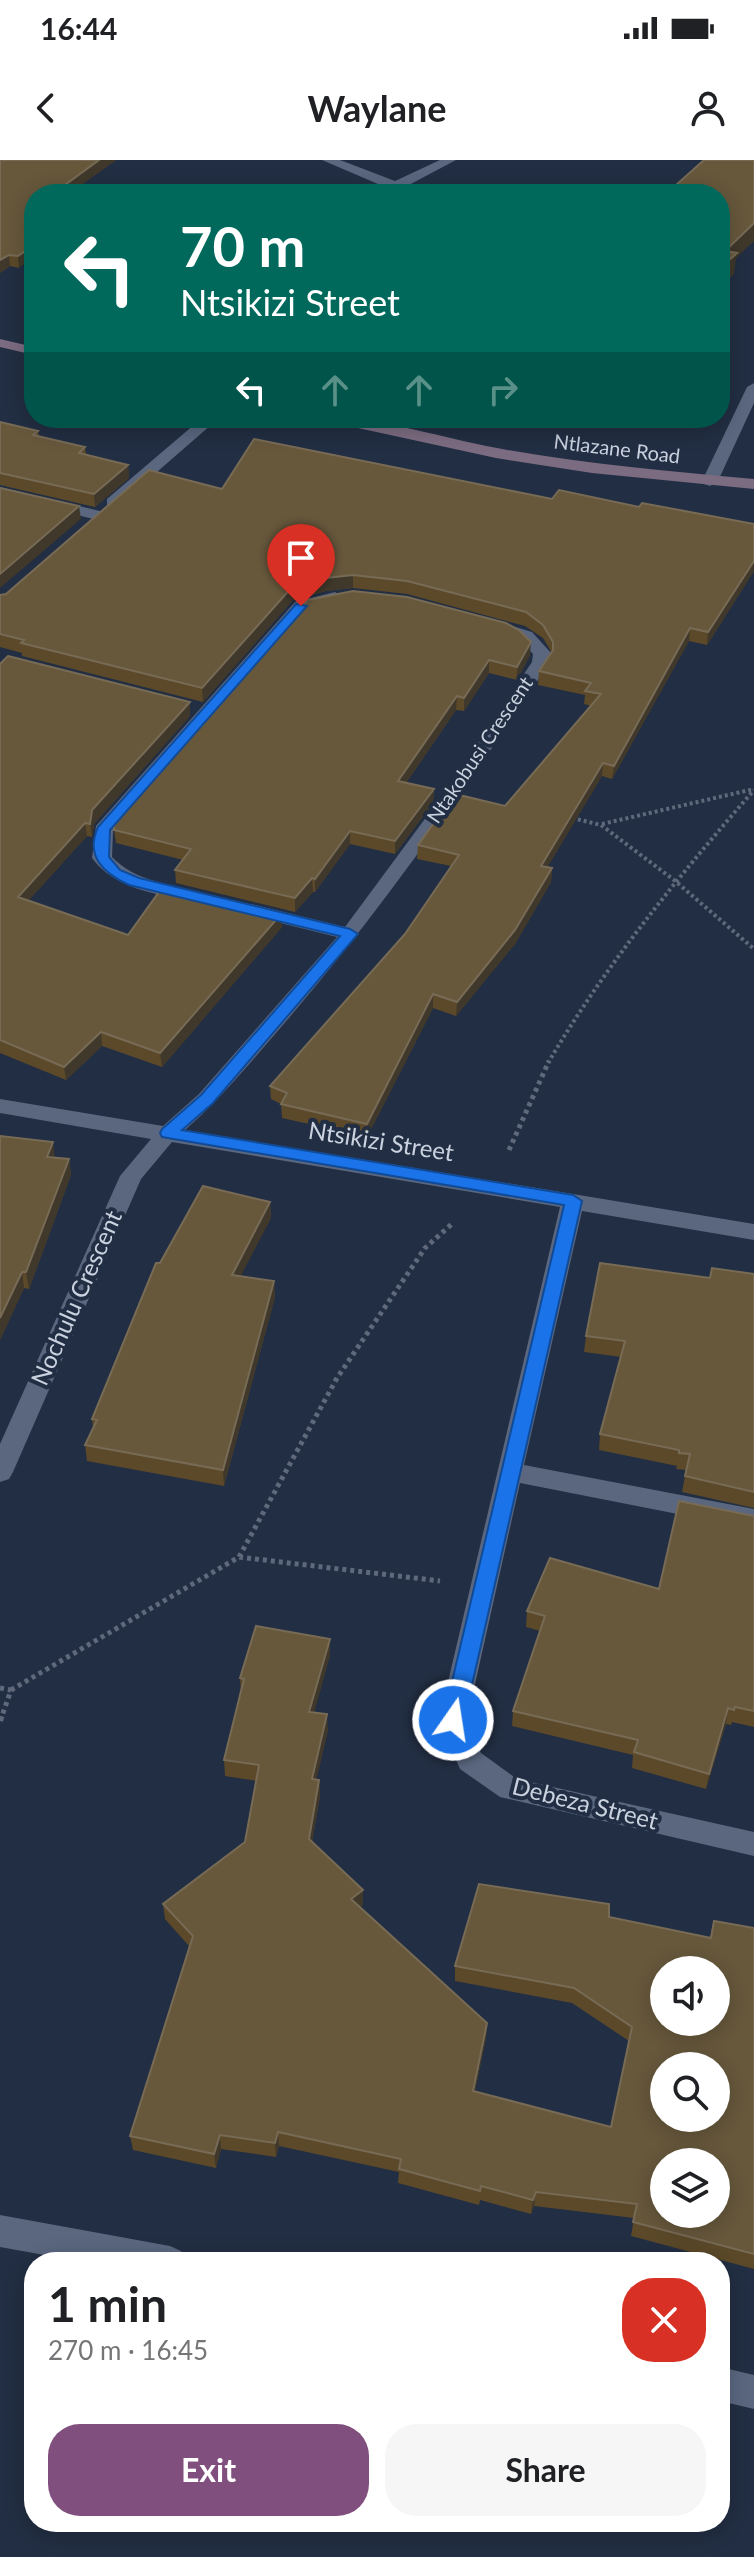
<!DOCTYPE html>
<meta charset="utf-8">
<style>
body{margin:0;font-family:Lato,sans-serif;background:#f6f6f6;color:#202124;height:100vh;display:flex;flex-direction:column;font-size:30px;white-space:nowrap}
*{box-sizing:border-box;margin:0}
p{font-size:26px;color:#757577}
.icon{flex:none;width:44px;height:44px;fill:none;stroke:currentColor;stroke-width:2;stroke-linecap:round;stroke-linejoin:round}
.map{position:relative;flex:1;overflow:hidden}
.details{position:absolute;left:24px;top:2092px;width:706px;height:280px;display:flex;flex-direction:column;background:#fff;border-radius:32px;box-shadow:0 4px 20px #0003}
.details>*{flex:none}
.guide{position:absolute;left:24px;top:24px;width:706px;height:244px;border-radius:32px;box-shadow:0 4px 20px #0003;background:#00695c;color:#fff;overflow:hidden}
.tools{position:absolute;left:650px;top:1796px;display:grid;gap:16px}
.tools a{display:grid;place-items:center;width:80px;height:80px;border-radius:50%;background:#fff;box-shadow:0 4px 20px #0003;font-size:40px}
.pin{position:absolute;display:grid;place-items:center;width:68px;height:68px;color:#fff;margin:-82px -34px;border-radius:50% 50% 50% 0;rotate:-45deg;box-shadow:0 0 8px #0007}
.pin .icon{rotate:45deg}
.me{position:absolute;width:88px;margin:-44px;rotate:13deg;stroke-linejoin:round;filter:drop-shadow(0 0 6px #0008)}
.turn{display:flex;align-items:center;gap:28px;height:168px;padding:0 24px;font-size:36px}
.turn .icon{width:104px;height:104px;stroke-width:2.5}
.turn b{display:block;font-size:56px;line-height:68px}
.lanes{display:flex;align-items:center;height:76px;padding:0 24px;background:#0003;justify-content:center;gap:40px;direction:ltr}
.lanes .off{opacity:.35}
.round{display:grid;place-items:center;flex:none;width:84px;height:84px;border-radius:32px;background:#f6f6f6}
.head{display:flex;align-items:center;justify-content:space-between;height:136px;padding:0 24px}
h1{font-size:48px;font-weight:700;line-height:60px}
.button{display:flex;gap:16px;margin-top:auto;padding:16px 24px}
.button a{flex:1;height:92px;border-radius:32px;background:#814f7e;color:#fff;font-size:32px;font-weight:700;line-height:92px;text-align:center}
.button a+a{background:#f6f6f6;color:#202124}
.status{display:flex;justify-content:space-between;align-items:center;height:56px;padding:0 40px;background:#fff;direction:ltr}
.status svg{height:22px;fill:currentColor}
header{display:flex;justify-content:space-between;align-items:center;height:104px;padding:0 24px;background:#fff;font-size:36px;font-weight:700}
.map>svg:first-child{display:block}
</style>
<div class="status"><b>16:44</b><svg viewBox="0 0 49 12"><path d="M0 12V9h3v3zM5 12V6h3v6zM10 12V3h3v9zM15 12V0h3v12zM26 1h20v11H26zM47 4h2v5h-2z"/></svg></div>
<header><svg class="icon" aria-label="back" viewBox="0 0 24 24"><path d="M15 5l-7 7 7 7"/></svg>Waylane<svg class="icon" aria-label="person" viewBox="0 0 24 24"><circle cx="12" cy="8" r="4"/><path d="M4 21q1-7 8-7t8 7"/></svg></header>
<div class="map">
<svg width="754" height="2397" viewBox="0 0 754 2397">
<rect width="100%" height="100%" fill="#222e43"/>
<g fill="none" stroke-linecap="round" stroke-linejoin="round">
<path stroke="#5f697b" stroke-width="4" stroke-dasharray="3 3" stroke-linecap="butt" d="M572,658L601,665L674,720L754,789
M602,664L754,629
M548,903C606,804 679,716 754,630"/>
<path stroke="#5f697b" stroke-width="5" stroke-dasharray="4 4" stroke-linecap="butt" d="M509,990L549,901
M239,1397L337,1218L425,1088L453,1063
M0,1528L11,1530L2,1556
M11,1530L239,1397L440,1421"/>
<path stroke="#5f697b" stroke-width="6" stroke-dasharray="5 5" stroke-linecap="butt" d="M0,1561L2,1554"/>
<path fill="#5a677f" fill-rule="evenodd" d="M322,0H340L395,21L440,0H456L407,26L423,34L385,32V27Z
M754,223V243L718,321L710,326L704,324L702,321L747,227Z
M202,258H219L119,345H107V339Z
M0,327L104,352L106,355L98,360L0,337Z
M335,432L343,437L341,441L307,450L113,671L112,697C135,721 168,724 199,732L202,736L199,740L192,742C156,733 116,730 92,698L96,666L295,442Z
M492,460L532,472L551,493L550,502C467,626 385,746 288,859C255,897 224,936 185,970L754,1064V1080L582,1051L524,1305L754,1349V1369L520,1323L467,1560L481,1593L517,1619L754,1672V1696L500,1637L460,1609L439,1560L560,1047L172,982L141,1019L13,1312L9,1319L0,1322V1284L120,1016L151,979L0,953V939L163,966L199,934L337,777L244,754L241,750L251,744L345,767L447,629L532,502L533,494L520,480L486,469L483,465Z
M0,2055L170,2086L181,2091L186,2102H83L0,2087Z
M720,2207L754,2215V2249L720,2241Z"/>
<path fill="#7c6c82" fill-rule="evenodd" d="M0,179L34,187V195L0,187Z
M327,258C385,258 441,278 497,288C582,304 668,311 754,319V329L592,313L496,298L335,263Z"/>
</g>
<path fill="#5b4929" d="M0,0H116L78,27L105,33V34H34L19,108L10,106L0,113Z
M0,262L38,271L39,276L85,287L86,294L128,305L129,318L95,347L0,325Z
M222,329L552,339L639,347L754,364V411L707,485L689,481L612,619L602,616L547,707L552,708L551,722L515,784L456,856L433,848L367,977L282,958L281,944L271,939L270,926L405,774L451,706L417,699L418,685L505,646L591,546L584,544L585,535L538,525L539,511L552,493L543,478L525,466L407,434L353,428L326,431L293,440L203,542L22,496V493L0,487V435L6,434Z
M308,440L530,495L517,520L489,513L464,551L456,550L406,623L434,629L433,643L395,694L350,684L315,732H313L295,752L176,723L175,710L183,700L116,683L114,670Z
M0,504L190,556L94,664L92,677L87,676L29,740L128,775L282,767L162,907L102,886L66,920L0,893Z
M0,976L55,997L69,999L71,1015L29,1129L24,1128L0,1180Z
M270,1042L271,1058L240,1116L274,1121L275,1137L224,1326L87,1301L85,1285L93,1268L92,1259L160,1103Z
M754,1114V1348L682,1332L686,1310L676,1309L677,1306L599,1290L600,1274L621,1197L584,1192L586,1176L710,1118Z
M754,1356V1567L732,1562L731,1565L726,1564L706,1629L632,1608L633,1595L512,1566L513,1551L540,1471L526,1467L527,1451L659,1429Z
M330,1479V1495L314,1552L328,1570L316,1620H319L320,1636L312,1682L363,1730V1745L360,1747L487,1863L486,1878L475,1931L611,1967L629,1881L572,1843L455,1821V1806L609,1757L710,1778L714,1761L754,1768V2109L631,2076L634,2058L534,2046L531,2054L480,2040L479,2045L398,2023L399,2012L279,1986L276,1997L221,1989L216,2008L133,1990L130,1976L189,1786L165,1759L163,1744L245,1682L257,1621L225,1616L224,1600L241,1533L240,1518Z"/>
<path fill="#3f382b" d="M99,0H116L69,34L65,25Z
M754,63V81L736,98L734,114L720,127V108L725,91Z
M34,85V97L19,108L18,96Z
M9,95L10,106L0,113V100Z
M128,305L129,318L95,347L94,334Z
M79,346L81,359L0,428V414Z
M754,401V411L707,485L708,472Z
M353,415V428L326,431L293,440L203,542L202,528L292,427L326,418Z
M690,468L689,481L612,619L614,606Z
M531,482L530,495L517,520V507Z
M489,500V513L464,551V538Z
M457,536L456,550L398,634V621Z
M190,542V556L94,664L92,677L90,664L92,650Z
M603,603L602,616L540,720L541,706Z
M434,629L433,643L395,694V681Z
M85,663L87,676L20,750L18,737Z
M350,671V684L315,732V719Z
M552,708L551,722L515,784L456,856L457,842Z
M312,718L313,732L295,752V738Z
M282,753V767L162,907L160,893Z
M433,834V848L367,977V964Z
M101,872L102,886L66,920L64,907Z
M53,982L55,998L47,997Z
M69,999L71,1015L29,1129L26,1112Z
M270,1042L271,1058L233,1131L232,1115Z
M22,1112L24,1128L0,1180V1158Z
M274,1121L275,1137L224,1326L223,1310Z
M330,1479V1495L310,1568L309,1552Z
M728,1548L726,1564L706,1629L709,1614Z
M327,1554L328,1570L313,1635L312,1619Z
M319,1620L320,1636L310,1695L309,1679Z
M363,1730V1745L351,1754V1739Z
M487,1863L486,1878L472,1945L473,1931Z
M278,1972L279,1986L276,1997L275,1983Z
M220,1975L221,1989L216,2008L214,1994Z
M536,2032L534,2046L531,2054L533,2040Z"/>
<path fill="#67583c" stroke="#776b56" stroke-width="2" fill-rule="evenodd" d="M0,0H99L65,25L105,33L103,34H34V85L18,96L9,95L0,100Z
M704,0H754V63L725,91L737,93L720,108V34H666Z
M0,262L38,271L33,275L85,287L79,293L128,305L94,334L0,313Z
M254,279L552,339L559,330L639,347L642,343L754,364V401L708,472L690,468L614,606L603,603L541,706L552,708L515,770L457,842L433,834L367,964L281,944L287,933L270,926L405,774L459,695L418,685L455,634L505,646L601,534L585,531L591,523L539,511L553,490V482L543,465L526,452L407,421L353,415L326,418L292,427L202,528L21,483L24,480L0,474V435L6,434L149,310L222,329Z
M0,328L79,346L0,414Z
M353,431L407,437L506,463L519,470L531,482L517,507L489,500L464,538L457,536L398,621L434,629L395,681L350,671L315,719L312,718L295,738L175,710L191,689L114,670L115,659L308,440Z
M8,496L190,542L92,650L90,664L85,663L18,737L128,775L164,725L282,753L160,893L101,872L64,907L0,880V504Z
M0,976L53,982L47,997L69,999L26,1112H22L0,1158Z
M203,1026L270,1042L232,1115L274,1121L223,1310L85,1285L97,1260L92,1259L156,1103H160Z
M600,1103L710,1118L712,1108L754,1114V1332L685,1316L690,1294L679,1293V1290L600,1274L625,1181L586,1176Z
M679,1341L754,1356V1551L735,1547L734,1550L728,1548L709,1614L634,1592L638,1580L513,1551L545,1456L527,1451L550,1398L659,1429Z
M256,1466L330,1479L309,1552L327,1554L312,1619L319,1620L309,1679L363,1730L351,1739L487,1863L473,1931L611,1967L632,1867L574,1828L455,1806L479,1724L609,1744V1757L711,1778L714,1761L754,1768V2094L633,2062L637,2044L536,2032L533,2040L481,2026L480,2031L399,2009L401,1999L278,1972L275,1983L220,1975L214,1994L130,1976L193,1776L163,1744L245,1682L259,1605L224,1600L244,1519L240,1518ZM664,1810H716V1862H664ZM664,1906H716V1958H664ZM664,2002H716V2054H664Z"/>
<path fill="#1a73e8" stroke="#114b97" stroke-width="2" d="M296,444L307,446L110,670L109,697L120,710L139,718L350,769L358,774L213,943L182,970L573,1035L582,1041L464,1560L461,1566L453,1569L446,1566L443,1560L564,1045L162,977L160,973L162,969L201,935L340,776L129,725C103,713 85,696 98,667Z"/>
<g text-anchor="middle" stroke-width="8" stroke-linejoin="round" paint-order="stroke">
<g font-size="20" fill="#cad2df" stroke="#222e43">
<text transform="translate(617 289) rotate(7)" y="7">Ntlazane Road</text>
<text transform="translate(480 590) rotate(-56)" y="7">Ntakobusi Crescent</text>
</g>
<g font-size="24" fill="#cad2df" stroke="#222e43">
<text transform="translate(381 982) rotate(9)" y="8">Ntsikizi Street</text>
<text transform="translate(77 1138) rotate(-66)" y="8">Nochulu Crescent</text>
<text transform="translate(585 1644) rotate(14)" y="8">Debeza Street</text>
</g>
</g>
</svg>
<div class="tools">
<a><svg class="icon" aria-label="sound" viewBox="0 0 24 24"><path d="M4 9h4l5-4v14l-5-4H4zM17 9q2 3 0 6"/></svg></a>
<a><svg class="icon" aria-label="search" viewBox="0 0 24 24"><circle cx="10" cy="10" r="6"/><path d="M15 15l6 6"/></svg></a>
<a><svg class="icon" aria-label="layers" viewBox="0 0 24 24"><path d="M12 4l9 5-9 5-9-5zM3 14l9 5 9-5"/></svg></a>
</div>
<div class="pin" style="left:301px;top:446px;background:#d93025"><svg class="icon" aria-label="arrive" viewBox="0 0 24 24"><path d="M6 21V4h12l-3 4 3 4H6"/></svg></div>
<svg class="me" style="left:453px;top:1560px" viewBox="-20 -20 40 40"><circle r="17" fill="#1a73e8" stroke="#fff" stroke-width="3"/><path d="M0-11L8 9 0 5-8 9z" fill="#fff"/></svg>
<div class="guide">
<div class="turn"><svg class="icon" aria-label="left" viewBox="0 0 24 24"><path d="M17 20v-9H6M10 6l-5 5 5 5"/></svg><div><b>70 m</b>Ntsikizi Street</div></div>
<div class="lanes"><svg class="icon" aria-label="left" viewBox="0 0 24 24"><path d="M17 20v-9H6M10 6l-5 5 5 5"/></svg><svg class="icon off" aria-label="ahead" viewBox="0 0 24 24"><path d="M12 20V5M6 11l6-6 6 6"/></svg><svg class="icon off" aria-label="ahead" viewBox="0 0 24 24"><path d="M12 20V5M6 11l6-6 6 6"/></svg><svg class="icon off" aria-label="right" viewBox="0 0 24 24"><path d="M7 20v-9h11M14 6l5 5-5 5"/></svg></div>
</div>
<section class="details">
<div class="head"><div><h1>1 min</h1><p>270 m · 16:45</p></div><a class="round" style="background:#d93025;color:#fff"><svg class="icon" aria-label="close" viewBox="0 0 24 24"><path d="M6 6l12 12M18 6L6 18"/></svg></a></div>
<div class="button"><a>Exit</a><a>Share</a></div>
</section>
</div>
